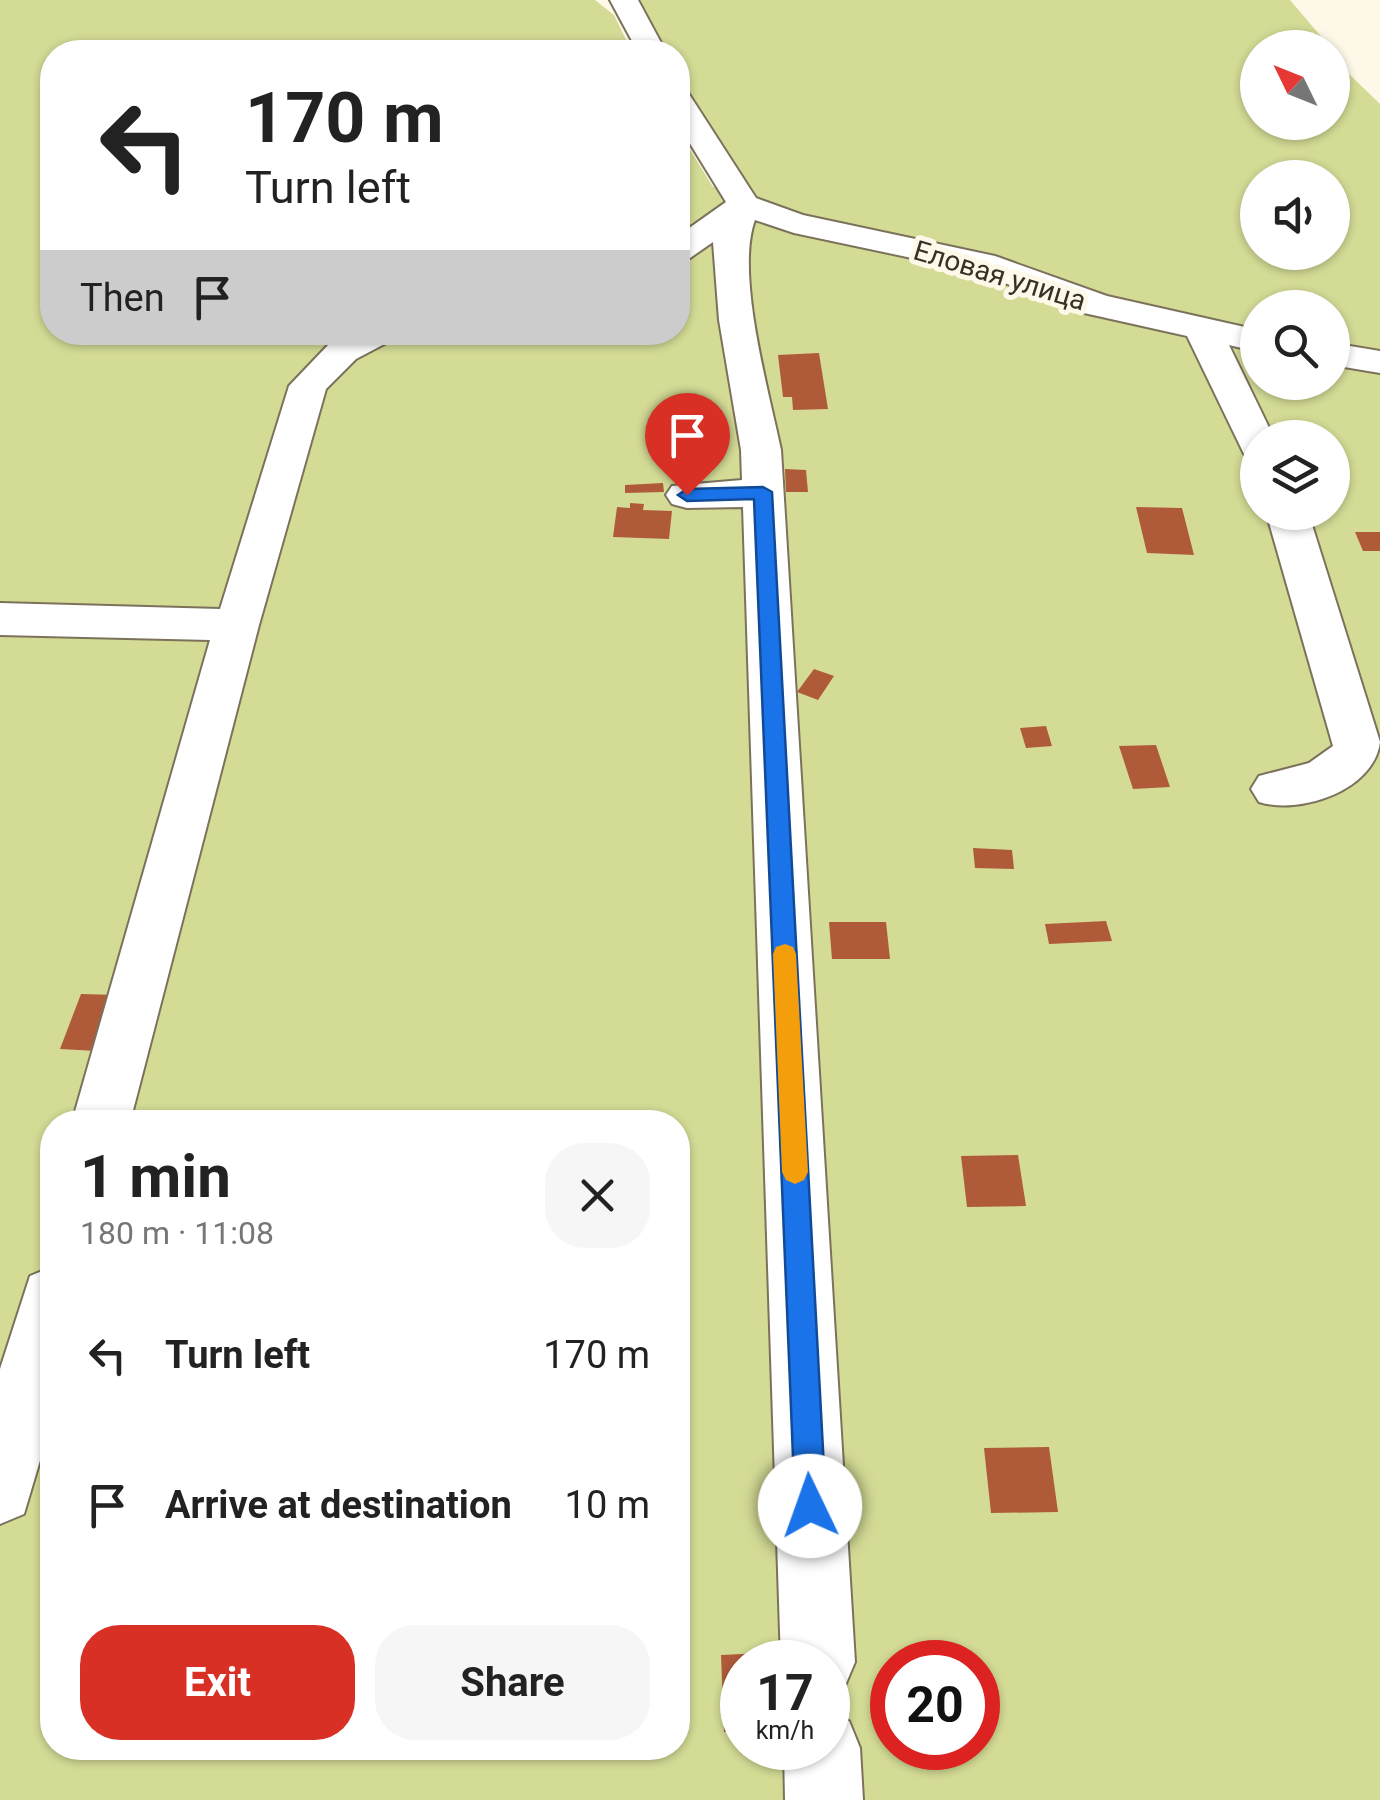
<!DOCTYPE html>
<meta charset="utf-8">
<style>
body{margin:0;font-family:Roboto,sans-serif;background:#f6f6f6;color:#222;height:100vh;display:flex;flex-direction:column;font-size:38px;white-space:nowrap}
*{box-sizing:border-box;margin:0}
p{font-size:32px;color:#767676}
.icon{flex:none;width:55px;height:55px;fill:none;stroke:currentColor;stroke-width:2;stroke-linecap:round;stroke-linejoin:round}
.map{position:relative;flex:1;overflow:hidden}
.drawer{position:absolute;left:40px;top:1110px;width:650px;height:650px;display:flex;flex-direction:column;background:#fff;border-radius:40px;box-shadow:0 2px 8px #0004}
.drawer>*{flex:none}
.guide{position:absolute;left:40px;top:40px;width:650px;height:305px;border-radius:40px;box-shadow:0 2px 8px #0004;background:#fff;color:#222;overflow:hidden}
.needle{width:65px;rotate:313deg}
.controls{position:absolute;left:1240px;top:30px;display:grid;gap:20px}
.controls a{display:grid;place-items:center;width:110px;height:110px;border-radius:50%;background:#fff;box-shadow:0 2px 8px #0004;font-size:50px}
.speed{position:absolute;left:720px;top:1640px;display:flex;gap:20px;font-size:50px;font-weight:700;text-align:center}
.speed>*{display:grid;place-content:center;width:130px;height:130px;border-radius:50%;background:#fff;box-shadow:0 2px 8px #0004;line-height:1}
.speed small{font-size:25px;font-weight:400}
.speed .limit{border:15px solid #d22;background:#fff;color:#111}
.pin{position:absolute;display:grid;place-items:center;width:85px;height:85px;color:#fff;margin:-102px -42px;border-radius:50% 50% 50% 0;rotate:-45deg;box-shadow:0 0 10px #0007}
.pin .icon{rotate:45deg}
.me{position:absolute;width:110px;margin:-55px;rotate:357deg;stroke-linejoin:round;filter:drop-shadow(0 0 8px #0008)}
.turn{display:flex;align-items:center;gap:35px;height:210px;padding:0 40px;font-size:45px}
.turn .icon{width:130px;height:130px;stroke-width:2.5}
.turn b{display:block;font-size:70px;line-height:85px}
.then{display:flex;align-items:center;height:95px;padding:0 40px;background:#0003;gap:20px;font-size:38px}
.round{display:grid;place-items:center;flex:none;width:105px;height:105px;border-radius:40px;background:#f6f6f6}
.summary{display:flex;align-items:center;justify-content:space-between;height:170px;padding:0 40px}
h1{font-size:60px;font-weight:700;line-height:75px}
.button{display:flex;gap:20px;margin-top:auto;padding:20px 40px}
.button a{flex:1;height:115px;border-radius:40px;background:#d93025;color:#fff;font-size:40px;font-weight:700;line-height:115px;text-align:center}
.button a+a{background:#f6f6f6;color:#222}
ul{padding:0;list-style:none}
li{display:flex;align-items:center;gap:30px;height:150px;padding:0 40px}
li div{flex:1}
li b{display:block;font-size:38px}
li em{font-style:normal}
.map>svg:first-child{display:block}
</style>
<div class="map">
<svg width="1380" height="1800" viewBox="0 0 1380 1800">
<rect width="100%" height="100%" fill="#fef8e8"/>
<path fill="#d4db95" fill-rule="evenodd" d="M0,0H595L614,15L632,52H52V332H678V130L713,187L744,184L679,75L678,52H668L640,0H1290L1330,47L1258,48V122H1332L1333,51L1346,71L1380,104V1800H0ZM1258,178H1332V252H1258ZM1258,308H1332V382H1258ZM1258,438H1332V512H1258ZM52,1122H678V1748H52ZM742,1662H828V1748H742ZM892,1662H978V1748H892Z"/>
<path fill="#af5b3a" d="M819,353L828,409L793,410L792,397H783L778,355Z
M785,469L806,470L808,492H786Z
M663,483L664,492L625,493V485Z
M630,503L644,504L643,510L672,511L669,539L613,537L617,507L630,508Z
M1136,507L1182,508L1194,555L1147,553Z
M1355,532H1380V551H1363Z
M814,669L834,676L818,700L797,692Z
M1046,726L1052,746L1026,748L1020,728Z
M1156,745L1170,787L1133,789L1119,746Z
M973,848L1012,850L1014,869L975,868Z
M1106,921L1112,941L1049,944L1045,924Z
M829,922H886L890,959H832Z
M81,994L117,995L97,1051L60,1049Z
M1018,1155L1026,1206L967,1207L961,1156Z
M1049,1447L1058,1512L991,1513L984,1448Z
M764,1653V1662H742V1732H724L721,1655Z"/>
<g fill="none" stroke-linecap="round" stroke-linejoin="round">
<defs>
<path id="minor" d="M610,0H638L666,52H638Z
M678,91L689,94L756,198L803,215L995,256L1107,296L1258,330V352L1229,345L1274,438H1258V457L1244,454L1187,336L1084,313L973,271L794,233L755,220C735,273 769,392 781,450L855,1662L844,1688L828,1695V1662H781L743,507L687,508L672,504L666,495L672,486L742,480L741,450L719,320L713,242L690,258L678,261V236L726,202L678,124Z
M350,332H397L392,340L356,359L326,389L259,625L130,1122H72L210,640L0,635V603L220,609L289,386L330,343Z
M1332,343L1380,351V373L1332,365Z
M1266,512H1308L1380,742C1374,791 1299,815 1259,802L1251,789L1259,776L1309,763L1333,746Z
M52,1267V1420L24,1514L0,1524V1369L30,1276Z
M828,1712L849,1721L860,1748L863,1800H785L784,1748H828Z"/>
</defs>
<use href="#minor" stroke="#7c725b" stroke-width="4"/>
<use href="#minor" fill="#fff" fill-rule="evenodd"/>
</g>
<path fill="#1a73e8" stroke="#114b97" stroke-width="2.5" d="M763,487L772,492L826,1506L821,1517L810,1522L800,1517L795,1506L754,499L687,501L678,495L687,489Z"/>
<path fill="#f59e0b" d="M785,944L793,947L796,954L808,1172L804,1180L795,1184L786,1180L782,1172L773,954L776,947Z"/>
<g text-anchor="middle" stroke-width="10" stroke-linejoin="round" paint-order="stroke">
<g font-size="28" fill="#353127" stroke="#fef8e8">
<text transform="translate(1000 275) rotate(17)" y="10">Еловая улица</text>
</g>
</g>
</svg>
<div class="controls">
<a><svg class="needle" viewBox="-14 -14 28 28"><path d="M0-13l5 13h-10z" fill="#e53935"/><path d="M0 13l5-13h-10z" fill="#767676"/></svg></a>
<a><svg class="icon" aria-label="sound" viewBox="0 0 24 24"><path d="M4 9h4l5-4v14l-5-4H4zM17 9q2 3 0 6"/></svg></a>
<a><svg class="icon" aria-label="search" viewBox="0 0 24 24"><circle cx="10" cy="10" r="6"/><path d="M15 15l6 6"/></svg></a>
<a><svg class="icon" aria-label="layers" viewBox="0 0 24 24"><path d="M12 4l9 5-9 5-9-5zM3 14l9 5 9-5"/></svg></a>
</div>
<div class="speed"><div>17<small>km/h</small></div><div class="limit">20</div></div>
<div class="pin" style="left:687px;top:495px;background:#d93025"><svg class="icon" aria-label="arrive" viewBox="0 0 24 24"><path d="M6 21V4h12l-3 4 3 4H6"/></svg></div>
<svg class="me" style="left:810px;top:1506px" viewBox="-20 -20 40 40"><circle r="19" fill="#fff"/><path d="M0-13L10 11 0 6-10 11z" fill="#1a73e8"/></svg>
<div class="guide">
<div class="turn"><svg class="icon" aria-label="left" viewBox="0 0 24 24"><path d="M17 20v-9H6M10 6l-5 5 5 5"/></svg><div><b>170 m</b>Turn left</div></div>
<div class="then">Then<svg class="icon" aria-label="arrive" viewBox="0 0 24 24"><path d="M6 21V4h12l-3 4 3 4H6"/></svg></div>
</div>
<section class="drawer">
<div class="summary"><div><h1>1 min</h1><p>180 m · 11:08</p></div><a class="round"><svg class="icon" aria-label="close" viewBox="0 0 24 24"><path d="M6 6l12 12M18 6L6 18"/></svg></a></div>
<ul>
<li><svg class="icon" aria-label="left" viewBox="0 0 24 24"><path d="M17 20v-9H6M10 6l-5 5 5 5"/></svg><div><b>Turn left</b></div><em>170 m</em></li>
<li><svg class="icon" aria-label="arrive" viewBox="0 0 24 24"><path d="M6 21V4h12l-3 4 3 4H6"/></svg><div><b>Arrive at destination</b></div><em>10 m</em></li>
</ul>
<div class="button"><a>Exit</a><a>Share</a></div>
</section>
</div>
